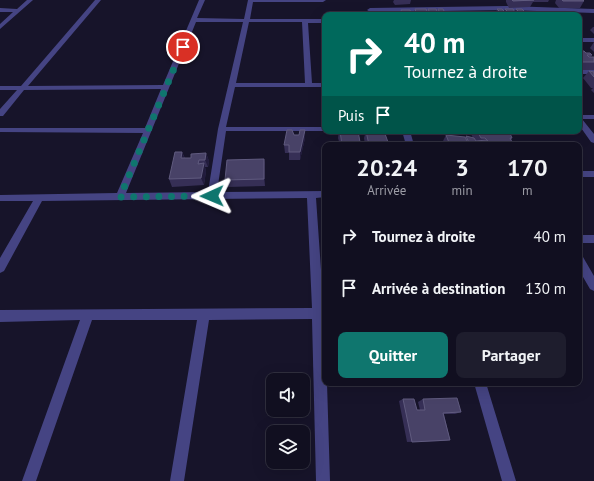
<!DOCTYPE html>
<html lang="fr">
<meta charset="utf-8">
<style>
body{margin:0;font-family:"PT Sans",sans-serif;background:#1e1d2d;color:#f1f3f6;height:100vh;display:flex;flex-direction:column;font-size:15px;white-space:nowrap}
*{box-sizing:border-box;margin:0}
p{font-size:13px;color:#9c9ca5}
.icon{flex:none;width:22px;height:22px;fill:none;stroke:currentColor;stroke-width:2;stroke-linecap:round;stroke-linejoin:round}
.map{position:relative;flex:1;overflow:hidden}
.drawer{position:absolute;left:322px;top:142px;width:260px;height:244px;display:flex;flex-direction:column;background:#110f20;border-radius:8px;box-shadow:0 4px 16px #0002,0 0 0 1px #302f3e}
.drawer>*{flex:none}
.banner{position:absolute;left:322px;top:12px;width:260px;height:122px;border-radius:8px;box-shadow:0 4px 16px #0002,0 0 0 1px #302f3e;background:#00695c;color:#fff;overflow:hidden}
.fabs{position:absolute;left:266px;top:373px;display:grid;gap:8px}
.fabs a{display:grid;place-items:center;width:44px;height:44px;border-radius:8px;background:#110f20;box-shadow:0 4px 16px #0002,0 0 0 1px #302f3e;font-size:20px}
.pin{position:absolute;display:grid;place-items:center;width:34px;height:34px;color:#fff;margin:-17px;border:2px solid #fff;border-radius:50%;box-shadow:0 1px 4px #0007}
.me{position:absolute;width:44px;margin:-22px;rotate:269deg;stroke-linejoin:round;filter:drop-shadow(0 0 3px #0008)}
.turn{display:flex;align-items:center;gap:14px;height:84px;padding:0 16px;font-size:18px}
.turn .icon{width:52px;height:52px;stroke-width:2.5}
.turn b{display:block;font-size:28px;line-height:34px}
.then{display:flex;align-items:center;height:38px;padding:0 16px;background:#0003;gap:8px;font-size:15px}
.eta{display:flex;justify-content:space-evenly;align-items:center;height:68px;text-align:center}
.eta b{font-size:24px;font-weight:700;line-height:28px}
.button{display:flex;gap:8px;margin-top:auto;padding:8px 16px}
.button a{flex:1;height:46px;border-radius:8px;background:#0f766e;color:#fff;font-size:16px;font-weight:700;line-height:46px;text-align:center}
.button a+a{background:#1e1d2d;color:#f1f3f6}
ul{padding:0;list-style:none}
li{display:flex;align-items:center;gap:12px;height:52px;padding:0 16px}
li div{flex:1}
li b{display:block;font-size:15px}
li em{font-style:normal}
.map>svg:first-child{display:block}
</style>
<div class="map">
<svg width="594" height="481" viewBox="0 0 594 481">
<rect width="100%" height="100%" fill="#17142a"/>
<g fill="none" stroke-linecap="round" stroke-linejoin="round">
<path fill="#454483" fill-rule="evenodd" d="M27,0H33L0,29V24L13,12H0V8L17,9Z
M95,0H101L28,86L163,85L199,0H205L197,18L244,19L248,0H326L323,2H253L250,19H325V23H308L312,83H325V87H235L226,127H325V131H327H226L217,192L325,191V197L316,198L324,313L325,383H327L330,481H316L312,319L209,320L184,481H170L197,320H92L36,481H22L80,320L0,322V310L312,308L307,198L42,201L4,271L0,273V258L33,201H0V195L117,193L143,133L0,132V128H145L161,89L24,90L3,116H0V109L17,90H0V86H21ZM196,22H243L218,129L208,192L126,193ZM249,22H302L305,83H236Z
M507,6L594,9V13L507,10L370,12L367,10L370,8Z
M579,38H594V42H579Z
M579,70H594V74H579Z
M579,115H594V119H582L594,134V143L591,142L579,125Z
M402,131H410L414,145H406Z
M579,171H594V177H579Z
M579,235H594V243H579Z
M579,256L583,257L594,276V291L590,289L579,270Z
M474,383H486L516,481H502Z"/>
</g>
<path fill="#362f56" d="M393,0H411L410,4L395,5L393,2L394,0Z
M506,0H549L548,2H533L530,7L509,8L506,2Z
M556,0H583L584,1L580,8H559L555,3Z
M415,9L427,11L428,9L437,11L438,9L446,15H400L401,10L414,12Z
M497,9L504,11L505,9L515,12L516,9L528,15H495Z
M593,27H594V34L590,30Z
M594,42V52L590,48Z
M579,51L592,55L591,57H594V70H579Z
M589,71L594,72V93L591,90L593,88H591L583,78Z
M305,130V138L300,160H289V153H285L284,145L294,135H299Z
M339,131H358L360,142V145H340L338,138Z
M366,131H384L389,145H365L364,138Z
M471,131H509L512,138L511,140L513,144L516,145H443L442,143L446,135L465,138L466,136L473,138L470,132Z
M182,152L185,158H191L206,153L209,161L208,167H205L206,171L204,185L172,187L169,179Z
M264,159L265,166V186L227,187L225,180Z
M403,399L417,410H420L418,402L423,399L461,412L455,414H444L450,440L444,441L407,442L399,401Z"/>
<path fill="#221c3d" d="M305,130V138L300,160V152Z
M182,152L185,159L181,158Z
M206,153L209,161L208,167L205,160Z
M264,159L265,166V186L264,179Z
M204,163L206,171L204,185L201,178Z"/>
<path fill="#484267" stroke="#605b7f" d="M512,0H534L513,1Z
M562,0H583L584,1H563Z
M415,9H426L429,15H417Z
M428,9H436L438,13H440L438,9H443L446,15H431Z
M497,9H502L505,12H508L505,9H513L515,12H519L516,9H522L528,15H503Z
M401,10H410L411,12H414L415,15H402V14H409L408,13H402Z
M579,51H584L586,53H590L592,55H587L589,57H594V62H582L579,59Z
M589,71L594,72V77Z
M287,130H292L294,135H299L300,130H305L300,152H289V145H284Z
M340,131H358L360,142H355V145H342Z
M366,131H384L389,145H369Z
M477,131H509L512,138H510L513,144L516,145H492L487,140L490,145H470L466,136L474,138L476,141L487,140L485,138H481Z
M446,135L465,137L469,145H450Z
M175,152H182L181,158H191V154L206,153L205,160H199L198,164L204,163L201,178L169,179Z
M264,159V179L225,180L227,160Z
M457,398L461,412L443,413L450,440L412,442L403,399H414L417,410H425L423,399Z"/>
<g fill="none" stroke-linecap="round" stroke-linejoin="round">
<path stroke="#0f766e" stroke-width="7" stroke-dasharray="0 12.6" d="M183,47L120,197L212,196"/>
</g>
</svg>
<div class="fabs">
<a><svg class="icon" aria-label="sound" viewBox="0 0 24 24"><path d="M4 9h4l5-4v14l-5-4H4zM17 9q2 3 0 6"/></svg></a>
<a><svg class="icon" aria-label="layers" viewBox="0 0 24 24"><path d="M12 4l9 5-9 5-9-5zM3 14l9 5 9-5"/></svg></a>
</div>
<div class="pin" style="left:183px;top:47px;background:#d93025"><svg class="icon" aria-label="arrive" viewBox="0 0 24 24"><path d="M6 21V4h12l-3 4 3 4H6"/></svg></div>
<svg class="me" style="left:212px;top:196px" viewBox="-20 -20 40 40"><path d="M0-17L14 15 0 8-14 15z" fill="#0f766e" stroke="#fff" stroke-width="4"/></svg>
<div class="banner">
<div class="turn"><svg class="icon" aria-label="right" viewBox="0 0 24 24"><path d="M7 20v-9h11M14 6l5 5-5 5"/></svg><div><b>40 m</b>Tournez à droite</div></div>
<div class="then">Puis<svg class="icon" aria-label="arrive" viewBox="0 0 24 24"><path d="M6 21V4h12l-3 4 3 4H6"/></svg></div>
</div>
<section class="drawer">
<div class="eta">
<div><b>20:24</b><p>Arrivée</p></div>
<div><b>3</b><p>min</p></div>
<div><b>170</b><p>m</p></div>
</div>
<ul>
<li><svg class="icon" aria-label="right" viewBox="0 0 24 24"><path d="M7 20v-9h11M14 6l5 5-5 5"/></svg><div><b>Tournez à droite</b></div><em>40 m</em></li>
<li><svg class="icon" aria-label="arrive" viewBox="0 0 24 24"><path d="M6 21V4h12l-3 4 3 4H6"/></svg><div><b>Arrivée à destination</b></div><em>130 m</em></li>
</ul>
<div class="button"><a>Quitter</a><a>Partager</a></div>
</section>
</div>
